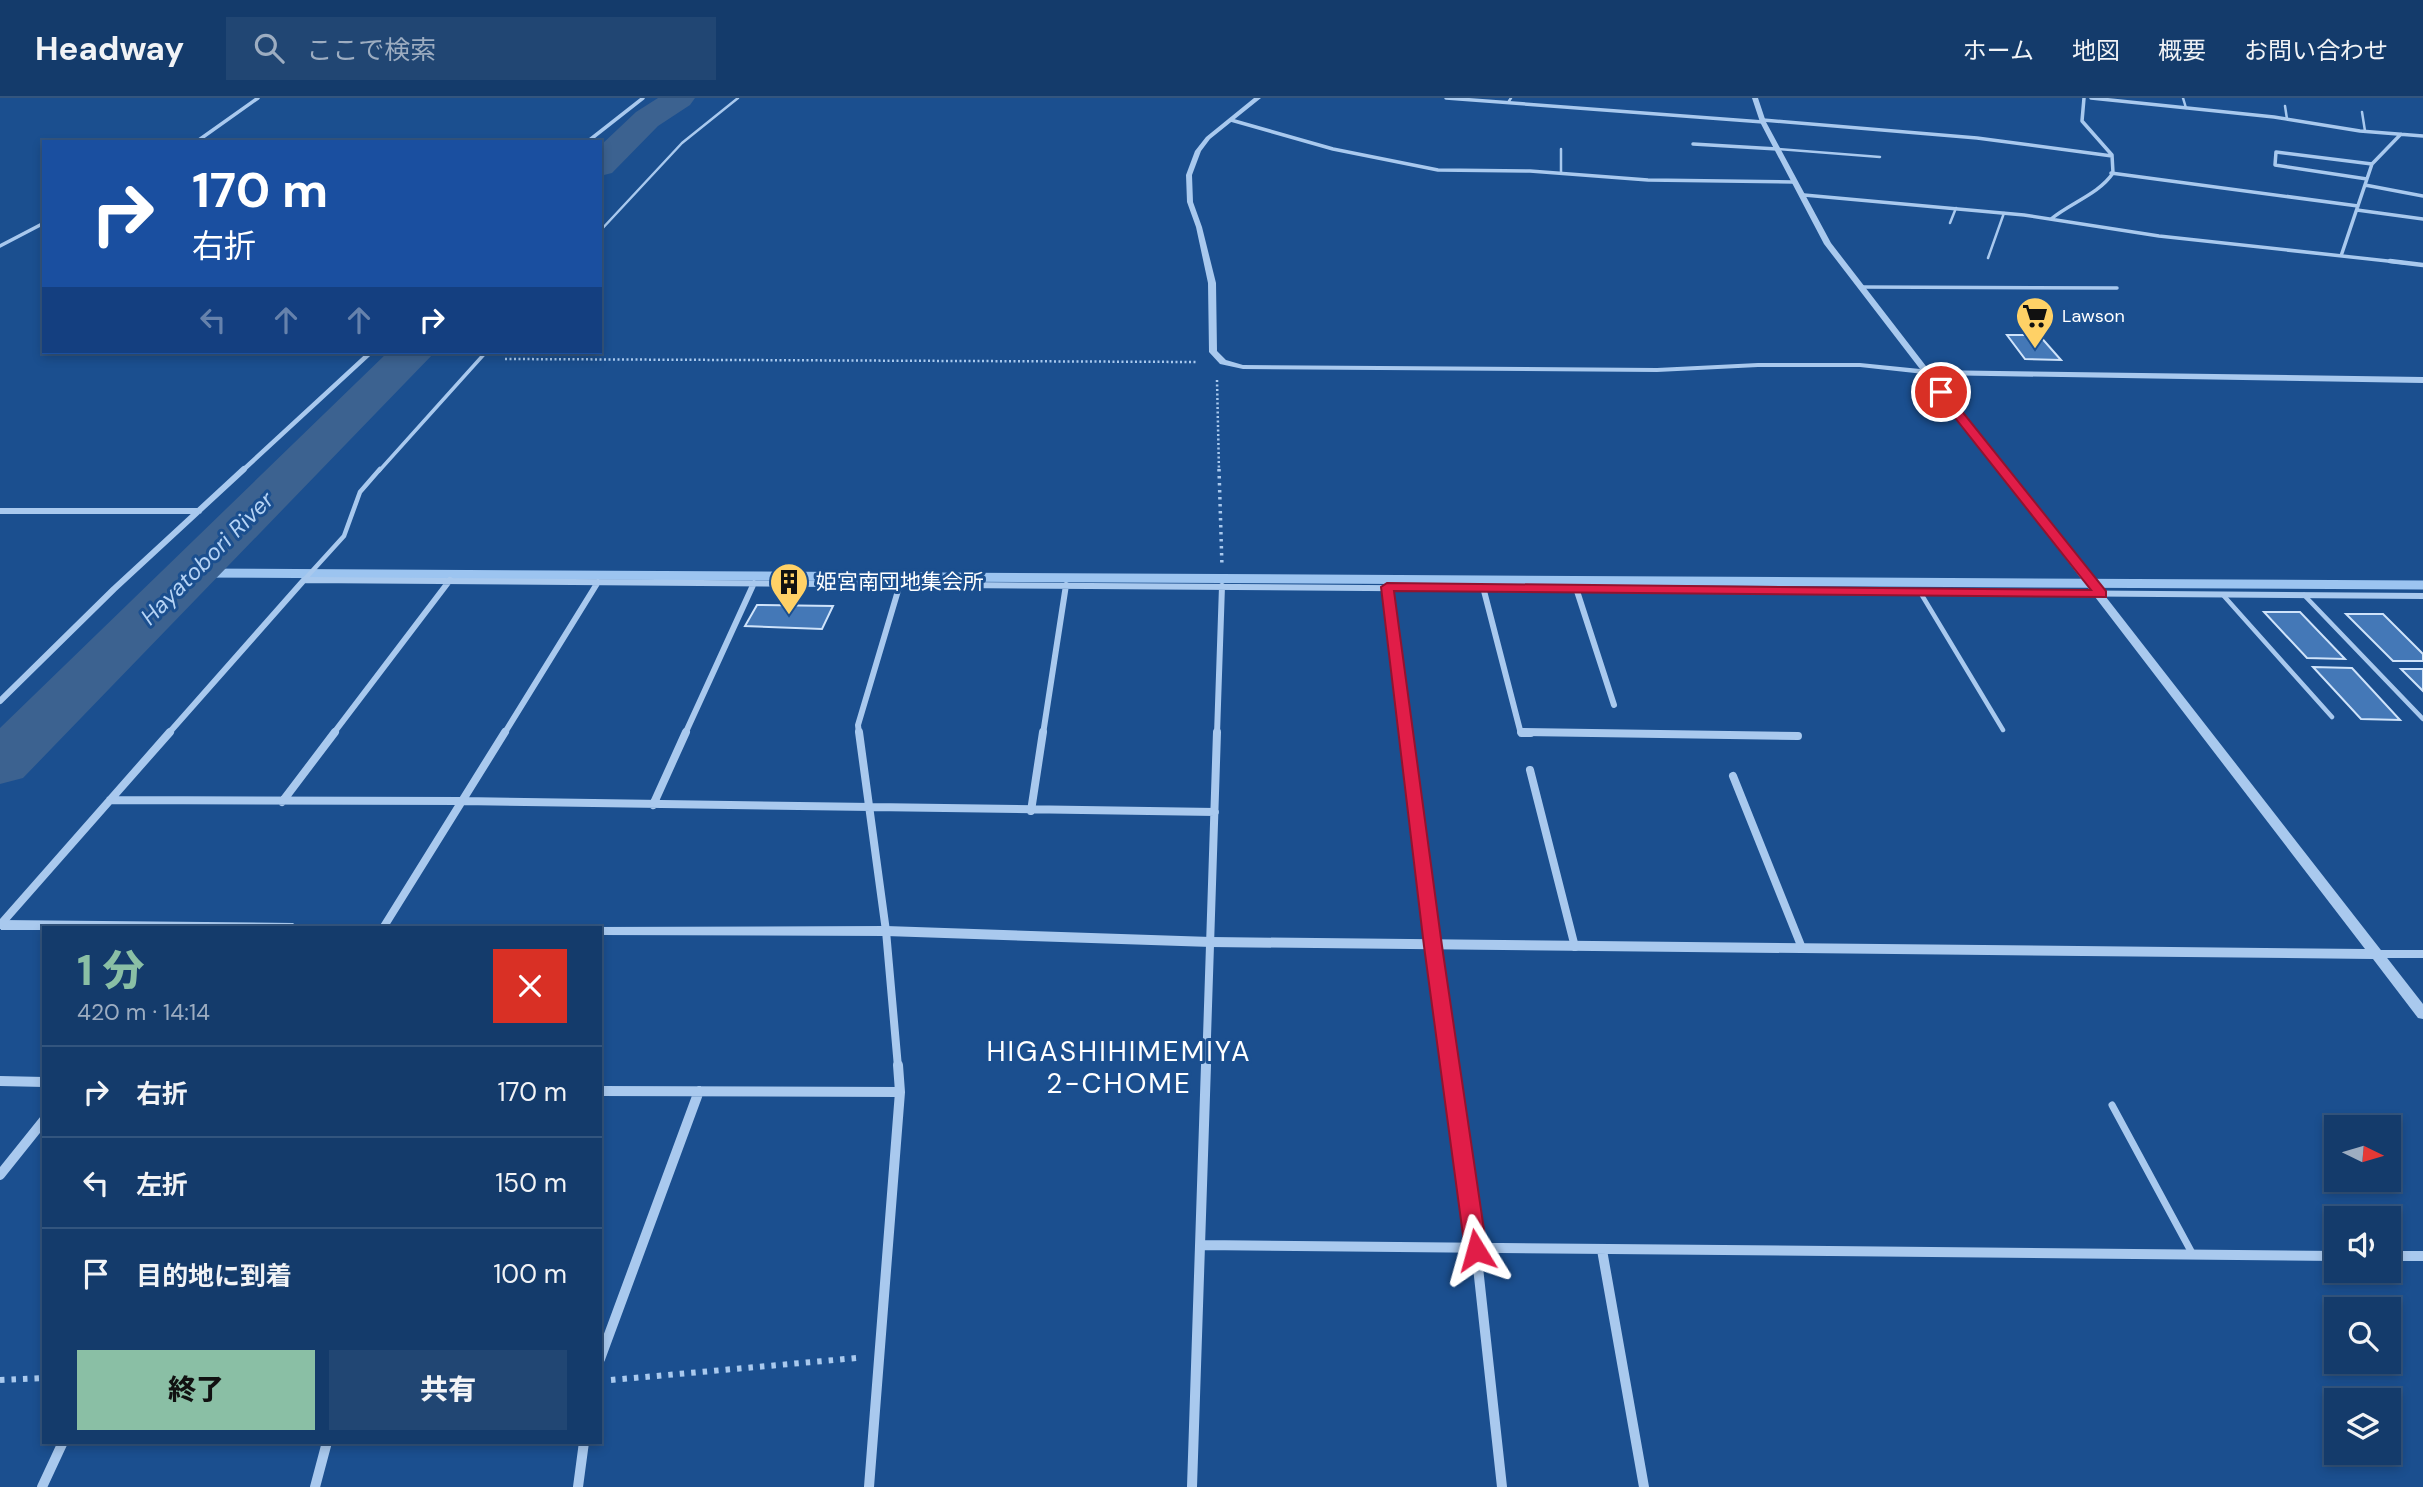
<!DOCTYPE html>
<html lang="ja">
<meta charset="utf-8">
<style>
body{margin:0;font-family:"DM Sans","Noto Sans JP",sans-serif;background:#214673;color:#f1f3f6;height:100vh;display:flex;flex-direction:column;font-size:26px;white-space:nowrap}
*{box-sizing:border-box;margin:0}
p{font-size:23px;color:#9dadc1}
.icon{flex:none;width:38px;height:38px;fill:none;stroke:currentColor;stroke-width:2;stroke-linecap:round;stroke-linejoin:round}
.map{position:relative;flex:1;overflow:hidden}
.side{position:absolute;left:42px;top:828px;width:560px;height:518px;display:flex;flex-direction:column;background:#143b6b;border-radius:0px;box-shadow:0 4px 10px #0003,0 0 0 2px #33557e}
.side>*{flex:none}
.banner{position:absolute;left:42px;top:42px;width:560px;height:214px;border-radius:0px;box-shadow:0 4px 10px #0003,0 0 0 2px #33557e;background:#1a4fa0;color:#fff;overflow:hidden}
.needle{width:46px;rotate:95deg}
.controls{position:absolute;left:2324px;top:1017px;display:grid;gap:14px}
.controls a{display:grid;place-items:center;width:77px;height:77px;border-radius:0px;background:#143b6b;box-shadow:0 4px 10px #0003,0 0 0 2px #33557e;font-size:35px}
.pin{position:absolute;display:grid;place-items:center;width:60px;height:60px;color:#fff;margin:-30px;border:4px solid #fff;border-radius:50%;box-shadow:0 2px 7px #0007}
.me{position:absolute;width:77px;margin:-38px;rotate:352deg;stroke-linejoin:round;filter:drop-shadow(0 0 5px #0008)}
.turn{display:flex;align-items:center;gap:24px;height:147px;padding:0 35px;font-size:32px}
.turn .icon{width:91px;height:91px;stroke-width:2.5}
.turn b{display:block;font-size:49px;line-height:60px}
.lanes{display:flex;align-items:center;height:66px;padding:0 35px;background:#0003;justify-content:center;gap:35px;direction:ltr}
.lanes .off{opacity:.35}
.round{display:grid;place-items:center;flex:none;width:74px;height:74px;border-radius:0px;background:#214673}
.headline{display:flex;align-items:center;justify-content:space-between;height:119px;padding:0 35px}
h1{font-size:42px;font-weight:800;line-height:52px;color:#8abfa5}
.cta{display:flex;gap:14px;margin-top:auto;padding:14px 35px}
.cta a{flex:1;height:80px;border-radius:0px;background:#8abfa5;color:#111;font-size:28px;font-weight:800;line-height:80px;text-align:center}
.cta a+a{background:#214673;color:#f1f3f6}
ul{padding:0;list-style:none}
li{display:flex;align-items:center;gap:21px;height:91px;padding:0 35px;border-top:2px solid #33557e}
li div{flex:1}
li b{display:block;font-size:26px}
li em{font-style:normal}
header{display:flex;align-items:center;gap:42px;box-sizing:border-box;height:98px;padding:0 35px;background:#143b6b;border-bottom:2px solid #33557e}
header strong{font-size:33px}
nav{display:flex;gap:38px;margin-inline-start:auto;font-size:24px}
.search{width:490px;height:63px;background:#214673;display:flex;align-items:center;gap:18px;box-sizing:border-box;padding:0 24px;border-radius:0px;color:#9dadc1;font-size:26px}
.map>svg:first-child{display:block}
</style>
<header>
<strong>Headway</strong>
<div class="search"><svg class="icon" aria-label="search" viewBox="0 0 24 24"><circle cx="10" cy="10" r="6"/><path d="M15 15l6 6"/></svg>ここで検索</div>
<nav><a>ホーム</a><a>地図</a><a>概要</a><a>お問い合わせ</a></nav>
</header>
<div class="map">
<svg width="2423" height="1389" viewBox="0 0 2423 1389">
<rect width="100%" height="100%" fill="#1b4f8f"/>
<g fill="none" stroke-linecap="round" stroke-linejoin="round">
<path stroke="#9cc4f0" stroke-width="9" d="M192,475L2423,487"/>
<path fill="#3c6290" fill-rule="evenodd" d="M658,0H695L690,7L658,28L612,75L600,78V48L636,14Z
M388,254H435L23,680L0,686V630Z"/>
</g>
<path fill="#4478b7" stroke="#cfe3fa" stroke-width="2" d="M2007,237H2039L2061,262L2025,261Z
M757,507L833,508L822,531L745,528Z
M2264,514H2300L2345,561L2307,560Z
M2346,516H2383L2423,556V563H2393Z
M2313,569L2352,570L2400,622L2361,621Z
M2401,571H2423V593Z"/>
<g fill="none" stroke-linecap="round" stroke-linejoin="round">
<path stroke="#a9c9ee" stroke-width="2.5" stroke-dasharray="2 2.5" stroke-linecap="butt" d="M505,261L1196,264
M1217,282L1219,373"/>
<path stroke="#a9c9ee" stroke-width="3.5" stroke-dasharray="2.5 4.5" stroke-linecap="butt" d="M1219,371L1222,469"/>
<path stroke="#a9c9ee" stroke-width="6" stroke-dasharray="4.5 7" stroke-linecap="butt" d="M0,1282L44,1280
M611,1282L857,1260"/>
<path stroke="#a9c9ee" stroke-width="2.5" d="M2183,0L2186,10
M1509,3L1511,0
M2285,8L2287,21
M2362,14L2365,33
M1561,51V75
M1777,51L1880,59
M1950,125L1956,110
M600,133L682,45L738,0
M1988,160L2004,115"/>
<path stroke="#a9c9ee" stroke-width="3.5" d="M1862,189L2117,190
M379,373L486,254"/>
<path stroke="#a9c9ee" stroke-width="4.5" d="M304,482L344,438L360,394L380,371
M1920,494L2003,632
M2223,497L2332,619
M2304,497L2423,621"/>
<path stroke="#a9c9ee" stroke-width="7" d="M2112,1007L2192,1155"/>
<path stroke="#a9c9ee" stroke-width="3.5" d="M1446,0L1763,24
M2091,0L2274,19L2360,33L2423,38
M1231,22L1333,51L1438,72L1530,73L1648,82L1793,84
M1763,22L1977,40L2112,58
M196,44L258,0
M587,44L643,0
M1693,46L1777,51
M2111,75L2358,108
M2367,81L2275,67L2276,54L2372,66
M2365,87L2423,98
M1804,97L2024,117L2159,138L2406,165
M2357,112L2423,121
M2051,121C2070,105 2099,96 2113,75L2112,57L2082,23L2084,0
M0,148L44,125
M2341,158L2372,66L2401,36"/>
<path stroke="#a9c9ee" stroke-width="4.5" d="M2390,163L2423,167
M242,373L371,254"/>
<path stroke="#a9c9ee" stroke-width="6" d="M0,413H199
M1387,489L1406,636
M1483,489L1521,636H1531
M1576,490L1614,607
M0,603L114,491L244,371
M168,636L304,482L2423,498
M333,636L450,482
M504,636L598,484
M685,636L754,485
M859,636L858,627L900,486
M1043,636L1066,487
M1217,636L1222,488"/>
<path stroke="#a9c9ee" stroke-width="8" d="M859,634L886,833L898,969
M1406,634L1450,969
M1521,634L1798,638
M1530,672L1575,849
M1733,678L1802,850
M110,702L462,703L1215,714
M282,704L335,634
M653,707L686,634
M1031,713L1043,634
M0,827L170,634
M383,830L505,634
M2377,856H2423
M1206,969L1217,634"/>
<path stroke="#a9c9ee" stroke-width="10" d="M1450,967L1476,1151L1502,1389
M0,983L44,984
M600,993L900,994
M0,1077L44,1022
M1201,1147L2336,1158
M1602,1152L1644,1389
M2389,1158H2423
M600,1261L699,993
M42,1389L63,1344
M315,1389L327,1344
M578,1389L584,1344
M869,1389L900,994L898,967
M1192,1389L1206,967"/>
<path fill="#a9c9ee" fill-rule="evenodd" d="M1254,0H1261L1210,41L1201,53L1192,77L1193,104L1202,129L1216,185L1217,253L1226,262L1243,267L1657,270L1758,265H1860L1920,271L1824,146L1760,24L1752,0H1758L1766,24L1831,145L1929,272L2423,279V285L1933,277L2423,906V921L2418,920L2373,861L1211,849L886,838L600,837V830L595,829L886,828L1211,839L2365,851L1924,276L1860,269H1758L1657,274L1243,271L1220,266L1209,254L1208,185L1196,129L1187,104L1186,77L1195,53L1206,39Z
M1,822L293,825L299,830H44V832H1Z"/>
</g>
<path fill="#e11d48" stroke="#92132f" stroke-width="2" d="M1937,292H1945L2106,493V499L1394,493L1442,848L1487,1152L1484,1158L1476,1160L1469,1158L1465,1152L1424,848L1381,489L1387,485L2091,492L1937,297Z"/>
<defs>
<symbol id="supermarket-pin" viewBox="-11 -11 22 30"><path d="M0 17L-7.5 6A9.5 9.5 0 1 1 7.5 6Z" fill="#ffd166" stroke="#1b4f8f"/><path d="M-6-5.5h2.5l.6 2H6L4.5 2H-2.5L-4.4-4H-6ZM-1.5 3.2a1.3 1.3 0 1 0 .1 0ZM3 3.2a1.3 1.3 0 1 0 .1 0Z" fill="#111"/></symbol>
<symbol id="building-pin" viewBox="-11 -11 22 30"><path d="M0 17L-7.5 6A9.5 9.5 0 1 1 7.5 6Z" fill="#ffd166" stroke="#1b4f8f"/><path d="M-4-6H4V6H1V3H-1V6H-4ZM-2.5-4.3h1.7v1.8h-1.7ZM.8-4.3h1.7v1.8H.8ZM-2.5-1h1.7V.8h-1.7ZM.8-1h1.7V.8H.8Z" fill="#111"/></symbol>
</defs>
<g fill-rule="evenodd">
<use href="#supermarket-pin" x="2013" y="196" width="44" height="60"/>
<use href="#building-pin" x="767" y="462" width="44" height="60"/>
</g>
<g text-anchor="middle" stroke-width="6" stroke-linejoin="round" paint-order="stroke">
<g font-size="18" fill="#fff" stroke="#1b4f8f" text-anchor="start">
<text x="2062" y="224">Lawson</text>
</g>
<g font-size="21" fill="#fff" stroke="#1b4f8f" text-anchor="start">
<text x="816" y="491">姫宮南団地集会所</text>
</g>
<g font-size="23" font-style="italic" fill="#b5d3f5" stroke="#1b4f8f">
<text transform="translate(207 460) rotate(-45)" y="8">Hayatobori River</text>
</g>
<g font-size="28" letter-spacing="2" fill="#fff" stroke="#1b4f8f">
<text x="1119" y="963">HIGASHIHIMEMIYA<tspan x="1119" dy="32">2-CHOME</tspan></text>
</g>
</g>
</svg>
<div class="controls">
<a><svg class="needle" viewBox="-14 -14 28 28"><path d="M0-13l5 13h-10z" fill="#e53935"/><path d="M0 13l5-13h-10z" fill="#9dadc1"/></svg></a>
<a><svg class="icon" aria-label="sound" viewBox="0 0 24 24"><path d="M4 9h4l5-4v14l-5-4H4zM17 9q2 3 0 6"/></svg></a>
<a><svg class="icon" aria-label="search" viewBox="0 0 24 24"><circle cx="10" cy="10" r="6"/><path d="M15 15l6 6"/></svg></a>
<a><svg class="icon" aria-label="layers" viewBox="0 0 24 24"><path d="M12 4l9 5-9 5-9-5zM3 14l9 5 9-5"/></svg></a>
</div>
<div class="pin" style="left:1941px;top:294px;background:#d93025"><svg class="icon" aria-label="arrive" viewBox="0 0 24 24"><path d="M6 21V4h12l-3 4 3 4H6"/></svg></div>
<svg class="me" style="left:1476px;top:1152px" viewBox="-20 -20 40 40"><path d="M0-17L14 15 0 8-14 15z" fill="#e11d48" stroke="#fff" stroke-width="4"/></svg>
<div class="banner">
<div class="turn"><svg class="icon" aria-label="right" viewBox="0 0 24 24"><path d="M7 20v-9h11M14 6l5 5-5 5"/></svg><div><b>170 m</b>右折</div></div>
<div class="lanes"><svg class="icon off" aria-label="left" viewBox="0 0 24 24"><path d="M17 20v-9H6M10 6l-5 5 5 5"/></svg><svg class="icon off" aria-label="ahead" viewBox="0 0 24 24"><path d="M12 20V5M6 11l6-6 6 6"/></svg><svg class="icon off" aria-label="ahead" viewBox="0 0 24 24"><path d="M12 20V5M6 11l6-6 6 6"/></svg><svg class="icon" aria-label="right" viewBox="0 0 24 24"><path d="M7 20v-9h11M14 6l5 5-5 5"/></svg></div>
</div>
<section class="side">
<div class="headline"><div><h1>1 分</h1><p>420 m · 14:14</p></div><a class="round" style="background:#d93025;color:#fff"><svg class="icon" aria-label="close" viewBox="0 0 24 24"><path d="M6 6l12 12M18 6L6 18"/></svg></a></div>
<ul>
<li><svg class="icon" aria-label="right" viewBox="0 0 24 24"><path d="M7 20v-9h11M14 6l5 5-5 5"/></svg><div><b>右折</b></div><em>170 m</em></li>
<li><svg class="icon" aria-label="left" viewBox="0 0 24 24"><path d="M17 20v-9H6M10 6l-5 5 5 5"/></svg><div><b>左折</b></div><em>150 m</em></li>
<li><svg class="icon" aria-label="arrive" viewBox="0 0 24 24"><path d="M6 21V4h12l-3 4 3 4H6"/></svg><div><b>目的地に到着</b></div><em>100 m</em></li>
</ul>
<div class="cta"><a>終了</a><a>共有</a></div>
</section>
</div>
